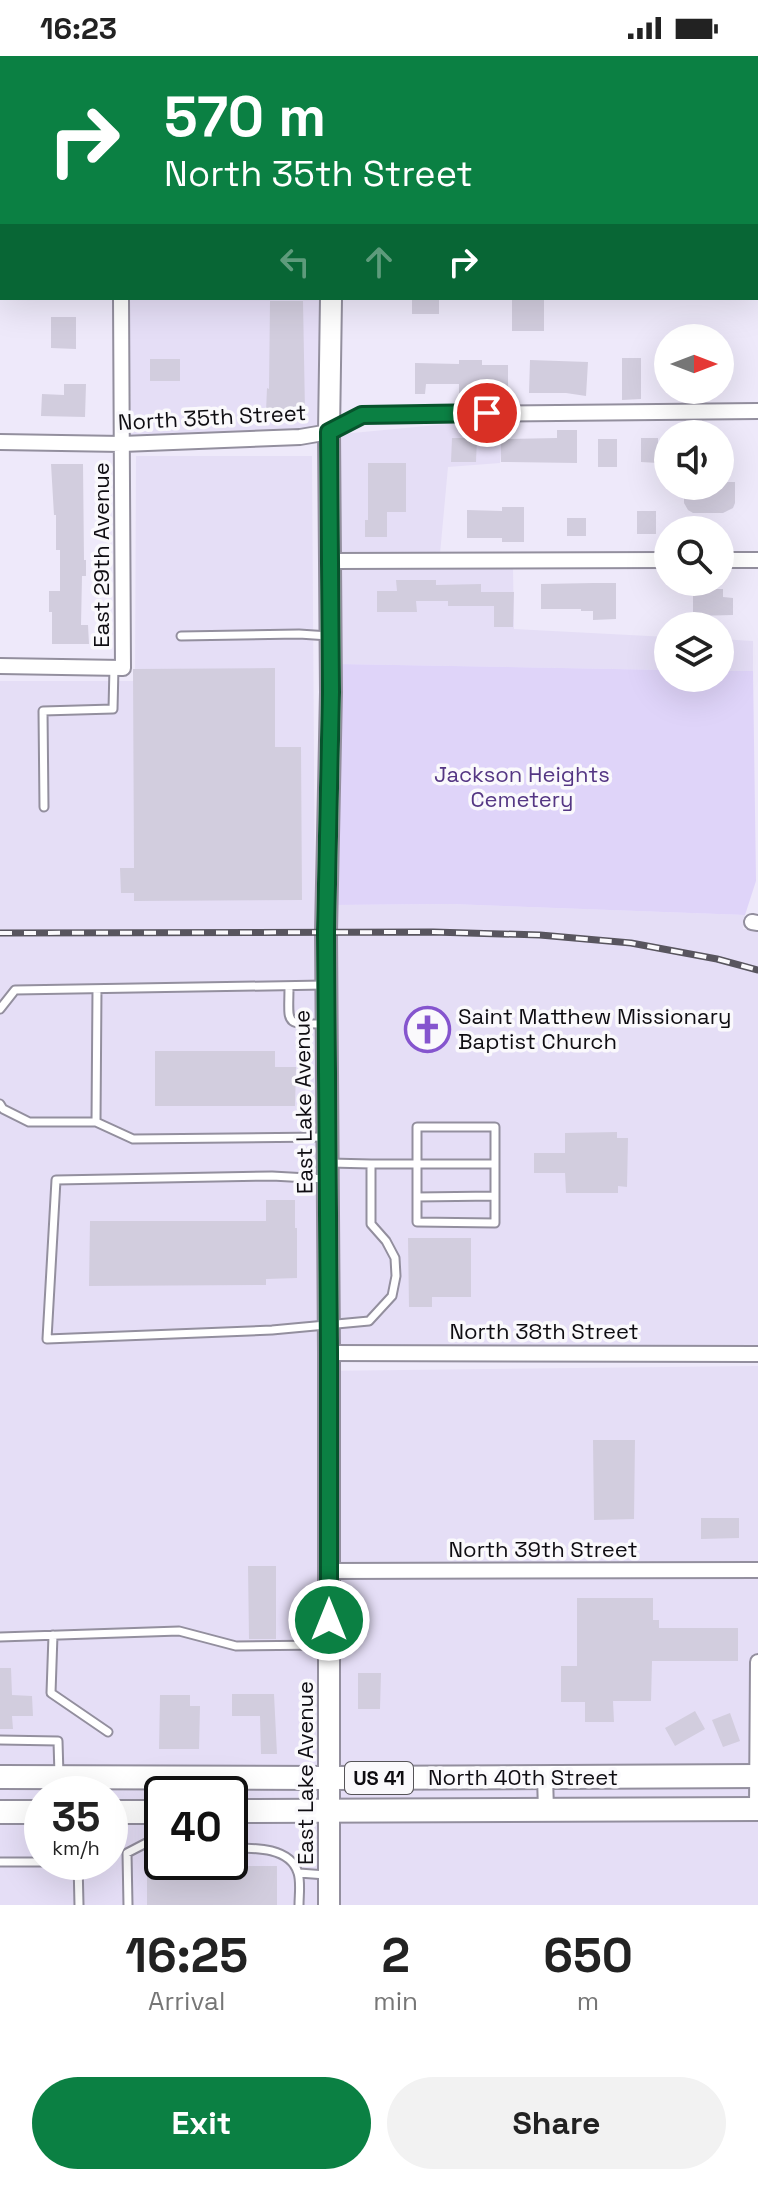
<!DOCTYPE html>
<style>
body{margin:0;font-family:"Space Grotesk",sans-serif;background:#f2f2f2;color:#222;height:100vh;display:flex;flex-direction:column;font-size:30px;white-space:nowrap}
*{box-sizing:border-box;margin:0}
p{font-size:26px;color:#767676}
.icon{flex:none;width:44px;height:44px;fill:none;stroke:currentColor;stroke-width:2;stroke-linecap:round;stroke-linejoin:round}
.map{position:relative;height:1849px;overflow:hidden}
.side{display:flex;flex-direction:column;background:#fff;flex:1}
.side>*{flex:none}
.top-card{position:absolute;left:0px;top:0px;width:758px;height:244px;box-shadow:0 8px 32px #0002;background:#0b8043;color:#fff;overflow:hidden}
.needle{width:52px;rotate:90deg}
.fabs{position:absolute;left:654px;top:268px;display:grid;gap:16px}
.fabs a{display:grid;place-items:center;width:80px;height:80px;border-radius:50%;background:#fff;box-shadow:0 8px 32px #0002;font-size:40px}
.speed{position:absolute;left:24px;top:1720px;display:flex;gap:16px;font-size:40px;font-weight:700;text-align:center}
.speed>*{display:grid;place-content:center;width:104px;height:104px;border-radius:50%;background:#fff;box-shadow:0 8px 32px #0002;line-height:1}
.speed small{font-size:20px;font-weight:400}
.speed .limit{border:4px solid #111;border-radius:12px;background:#fff;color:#111}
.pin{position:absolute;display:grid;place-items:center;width:68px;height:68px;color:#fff;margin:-34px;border:4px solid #fff;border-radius:50%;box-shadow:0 2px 8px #0007}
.me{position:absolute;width:88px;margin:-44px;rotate:0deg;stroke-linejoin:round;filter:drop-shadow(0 0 6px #0008)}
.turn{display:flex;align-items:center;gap:28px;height:168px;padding:0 32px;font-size:36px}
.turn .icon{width:104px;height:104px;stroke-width:2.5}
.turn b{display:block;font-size:56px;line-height:68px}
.lanes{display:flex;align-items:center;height:76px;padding:0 32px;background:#0003;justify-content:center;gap:40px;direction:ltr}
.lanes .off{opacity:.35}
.eta{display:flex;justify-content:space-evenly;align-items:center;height:136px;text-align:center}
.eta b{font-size:48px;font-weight:800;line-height:56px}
.primary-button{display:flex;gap:16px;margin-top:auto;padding:16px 32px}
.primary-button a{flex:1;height:92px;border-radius:48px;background:#0b8043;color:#fff;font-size:32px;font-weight:800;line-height:92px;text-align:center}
.primary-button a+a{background:#f2f2f2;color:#222}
.status{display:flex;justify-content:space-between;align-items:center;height:56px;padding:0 40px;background:#fff;direction:ltr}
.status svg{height:22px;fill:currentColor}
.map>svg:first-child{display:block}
</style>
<div class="status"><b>16:23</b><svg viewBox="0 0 49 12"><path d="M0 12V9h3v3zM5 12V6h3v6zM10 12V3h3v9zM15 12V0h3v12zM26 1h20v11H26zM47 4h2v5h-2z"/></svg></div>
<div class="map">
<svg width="758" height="1849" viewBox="0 0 758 1849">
<rect width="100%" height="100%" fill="#eee9fa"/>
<path fill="#e5def6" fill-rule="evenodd" d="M129,242H323L321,371L302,380L131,381Z
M505,364L500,407L448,411L440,498H339L337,380L342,378L479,365Z
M136,400H312L318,1315L758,1310V1849H0V625H135ZM42,1738H110V1806H42ZM162,1738H230V1806H162Z
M339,512H513L514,573L668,581V614L339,608Z
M720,583L753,585V615H720Z
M451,848L745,859L743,873L758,874V1291L338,1289L334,849Z"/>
<path fill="#dfd4f9" d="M339,608L668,614V622H720V615H753L756,825L745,859L451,848L334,849Z"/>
<path fill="#d2cdde" d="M412,242H439V258H412Z
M512,242H544V275H512Z
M270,245H303L305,356H266L267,332L269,333Z
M51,261H76V293L51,292Z
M622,302H641V343L622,344Z
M150,303H180V325H150Z
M459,304H482V309H508V339L459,340V328H426L425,338H415V307L459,308Z
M530,304L588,306L586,340L566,337H529Z
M64,328H86L85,361L41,360L42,338L64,339Z
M557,374H577V407L501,406V383L557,382Z
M452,382H477L476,406H451Z
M641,382H658V407L641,406Z
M598,383H617V411H598Z
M368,407H406V456H387V481H365V464H368Z
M51,408H83L84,504H86V520H82L81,569H88L89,588H52V556H49V535H60V494H56V459H54Z
M720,426H735V447L733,452L723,457H693L688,454L684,447V430H720Z
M502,451H524V486H502V482H467V454L502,455Z
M637,455H656V478H637Z
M567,462H586V480H567Z
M396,524H436V529L481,528V536H514L513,571H494V550H448V545H416L417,556H377V535H397Z
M593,527H616V563L593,564V555H581V553H541V528Z
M693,533H723V541L733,542V559L693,560Z
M275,612V691H301L302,844L134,845V837H121L120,812H134L133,613Z
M155,995H275V1011H296L295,1050H155Z
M617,1076V1082H628L627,1131L618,1130V1137H566L565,1117H534V1097H565V1077Z
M266,1144H295V1172H297V1222L266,1223V1229L89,1230L90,1165H266Z
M408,1182H471V1241H432V1251H409Z
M593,1384H635L634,1463L594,1464Z
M701,1462H739V1482L701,1483Z
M248,1510H276V1583H249Z
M577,1542H653V1564H659V1572H738V1605H652L651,1645H613L614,1666H585V1646H561V1610H577Z
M0,1612H11L12,1639L32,1640L33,1660H12L13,1673H0Z
M358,1617H381L380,1653H358Z
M232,1638H274L277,1698H261L260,1660H232Z
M160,1639H190V1650H200L199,1693H159Z
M695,1655L705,1673L675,1690L665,1672Z
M730,1657L740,1685L723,1691L712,1664Z
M147,1810H277V1849H147Z"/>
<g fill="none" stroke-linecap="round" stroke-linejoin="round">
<defs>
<path id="lane" d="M440,0V2
M181,580L299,578L329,580
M44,751L43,655L113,653L114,611
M289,930C289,969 283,968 324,968
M0,953L15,934L324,929
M0,1048L3,1053L29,1066H96L133,1083L324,1081
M96,1066L97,933
M371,1108H495V1071H417V1166L495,1167V1108
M326,1123L272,1120L56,1124L47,1283L272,1274L369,1265L392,1240L396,1220L395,1202L386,1185L371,1168V1108L330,1107
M417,1141L495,1140
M53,1579L51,1637L108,1676
M0,1581L179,1575L236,1590L326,1589
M0,1684L58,1685L59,1719
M152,1758V1784
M241,1758V1792
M230,1792C251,1792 290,1790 298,1817C301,1826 299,1839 299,1849
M0,1806H42
M78,1806L79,1849
M299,1817L326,1819
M128,1849L127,1797L152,1784L162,1787"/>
<path id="street" d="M151,0V2
M0,386L122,388L300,381L329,376L362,359L758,355
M720,504H758
M331,505L668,504
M0,610L123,612L121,242
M752,866L758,867
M329,1297L758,1298
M328,1515L758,1514
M545,1721L546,1754
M757,1753L758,1606"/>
<path id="secondary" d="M360,0L362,2
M311,2L313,0
M756,21L758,22
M0,31H2
M329,1849V1297L326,876L331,636L329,376L331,242"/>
<path id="primary" d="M0,1721L329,1722L758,1720
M230,1755L758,1753
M0,1756H42
M110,1756H162"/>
</defs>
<use href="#lane" stroke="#938f9e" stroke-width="11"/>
<use href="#street" stroke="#938f9e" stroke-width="18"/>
<use href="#secondary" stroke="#938f9e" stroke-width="24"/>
<use href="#primary" stroke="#938f9e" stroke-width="26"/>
<use href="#lane" stroke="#fff" stroke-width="7"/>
<use href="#street" stroke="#fff" stroke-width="14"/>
<use href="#secondary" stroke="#fff" stroke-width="20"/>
<use href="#primary" stroke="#fff" stroke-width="22"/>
<defs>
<path id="rail" d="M0,877L433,876L540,879L631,887L717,903L758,914"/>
</defs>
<use href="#rail" stroke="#58555e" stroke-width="7"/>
<use href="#rail" stroke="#faf9fc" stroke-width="4" stroke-dasharray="12" stroke-linecap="butt"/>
</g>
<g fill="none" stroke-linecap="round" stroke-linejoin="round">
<defs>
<path id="route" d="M329,1564V1297L326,876L331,636L329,376L362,359L487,357"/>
</defs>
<use href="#route" stroke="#07532c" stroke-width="20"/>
<use href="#route" stroke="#0b8043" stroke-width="14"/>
</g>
<defs>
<symbol id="church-ring" viewBox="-11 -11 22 22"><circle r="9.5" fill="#faf9fc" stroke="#8555ce" stroke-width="1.5"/><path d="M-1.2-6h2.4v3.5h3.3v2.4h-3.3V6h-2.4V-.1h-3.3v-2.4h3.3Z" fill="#8555ce"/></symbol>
</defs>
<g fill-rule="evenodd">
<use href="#church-ring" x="402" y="948" width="51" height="51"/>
</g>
<g text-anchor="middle" stroke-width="7" stroke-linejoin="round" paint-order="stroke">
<rect fill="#faf9fc" stroke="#565458" stroke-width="2" x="345" y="1706" width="68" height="32" rx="6"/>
<g font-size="20" font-weight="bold" fill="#0f0d12">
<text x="379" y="1729">US 41</text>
</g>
<g font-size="22" fill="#0f0d12" stroke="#faf9fc">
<text transform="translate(212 361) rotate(-3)" y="8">North 35th Street</text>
<text transform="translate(101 499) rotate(-90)" y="8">East 29th Avenue</text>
<text transform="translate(303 1046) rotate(-91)" y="8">East Lake Avenue</text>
<text x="544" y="1283">North 38th Street</text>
<text x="543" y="1501">North 39th Street</text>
<text transform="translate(305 1717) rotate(-90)" y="8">East Lake Avenue</text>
<text x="523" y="1729">North 40th Street</text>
</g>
<g font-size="22" fill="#543683" stroke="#faf9fc">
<text x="522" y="726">Jackson Heights<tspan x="522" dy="25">Cemetery</tspan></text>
</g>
<g font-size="22" fill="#0f0d12" stroke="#faf9fc" text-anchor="start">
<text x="458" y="968">Saint Matthew Missionary<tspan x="458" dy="25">Baptist Church</tspan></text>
</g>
</g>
</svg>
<div class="fabs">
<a><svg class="needle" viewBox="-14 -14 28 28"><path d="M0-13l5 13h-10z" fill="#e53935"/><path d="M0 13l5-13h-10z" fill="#767676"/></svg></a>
<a><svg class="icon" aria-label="sound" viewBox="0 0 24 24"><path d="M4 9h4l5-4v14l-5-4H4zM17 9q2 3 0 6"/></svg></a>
<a><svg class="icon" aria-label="search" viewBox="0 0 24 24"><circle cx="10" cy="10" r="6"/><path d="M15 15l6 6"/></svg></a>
<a><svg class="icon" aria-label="layers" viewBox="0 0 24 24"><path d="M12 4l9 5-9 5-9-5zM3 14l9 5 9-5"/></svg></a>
</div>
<div class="speed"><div>35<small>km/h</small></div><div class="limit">40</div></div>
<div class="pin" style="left:487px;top:357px;background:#d93025"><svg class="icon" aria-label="arrive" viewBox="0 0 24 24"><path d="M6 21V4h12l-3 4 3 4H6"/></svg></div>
<svg class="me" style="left:329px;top:1564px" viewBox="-20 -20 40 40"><circle r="17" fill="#0b8043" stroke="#fff" stroke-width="3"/><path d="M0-11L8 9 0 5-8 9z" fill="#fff"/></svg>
<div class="top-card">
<div class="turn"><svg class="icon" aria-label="right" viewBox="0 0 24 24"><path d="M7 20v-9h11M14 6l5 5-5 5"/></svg><div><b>570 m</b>North 35th Street</div></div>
<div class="lanes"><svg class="icon off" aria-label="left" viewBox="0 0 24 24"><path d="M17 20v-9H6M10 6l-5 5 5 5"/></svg><svg class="icon off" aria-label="ahead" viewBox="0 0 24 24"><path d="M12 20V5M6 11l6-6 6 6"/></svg><svg class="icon" aria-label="right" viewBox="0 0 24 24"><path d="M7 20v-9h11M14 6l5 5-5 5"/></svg></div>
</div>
</div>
<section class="side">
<div class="eta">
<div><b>16:25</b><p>Arrival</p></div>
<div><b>2</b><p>min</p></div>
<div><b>650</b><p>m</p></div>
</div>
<div class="primary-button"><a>Exit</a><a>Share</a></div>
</section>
